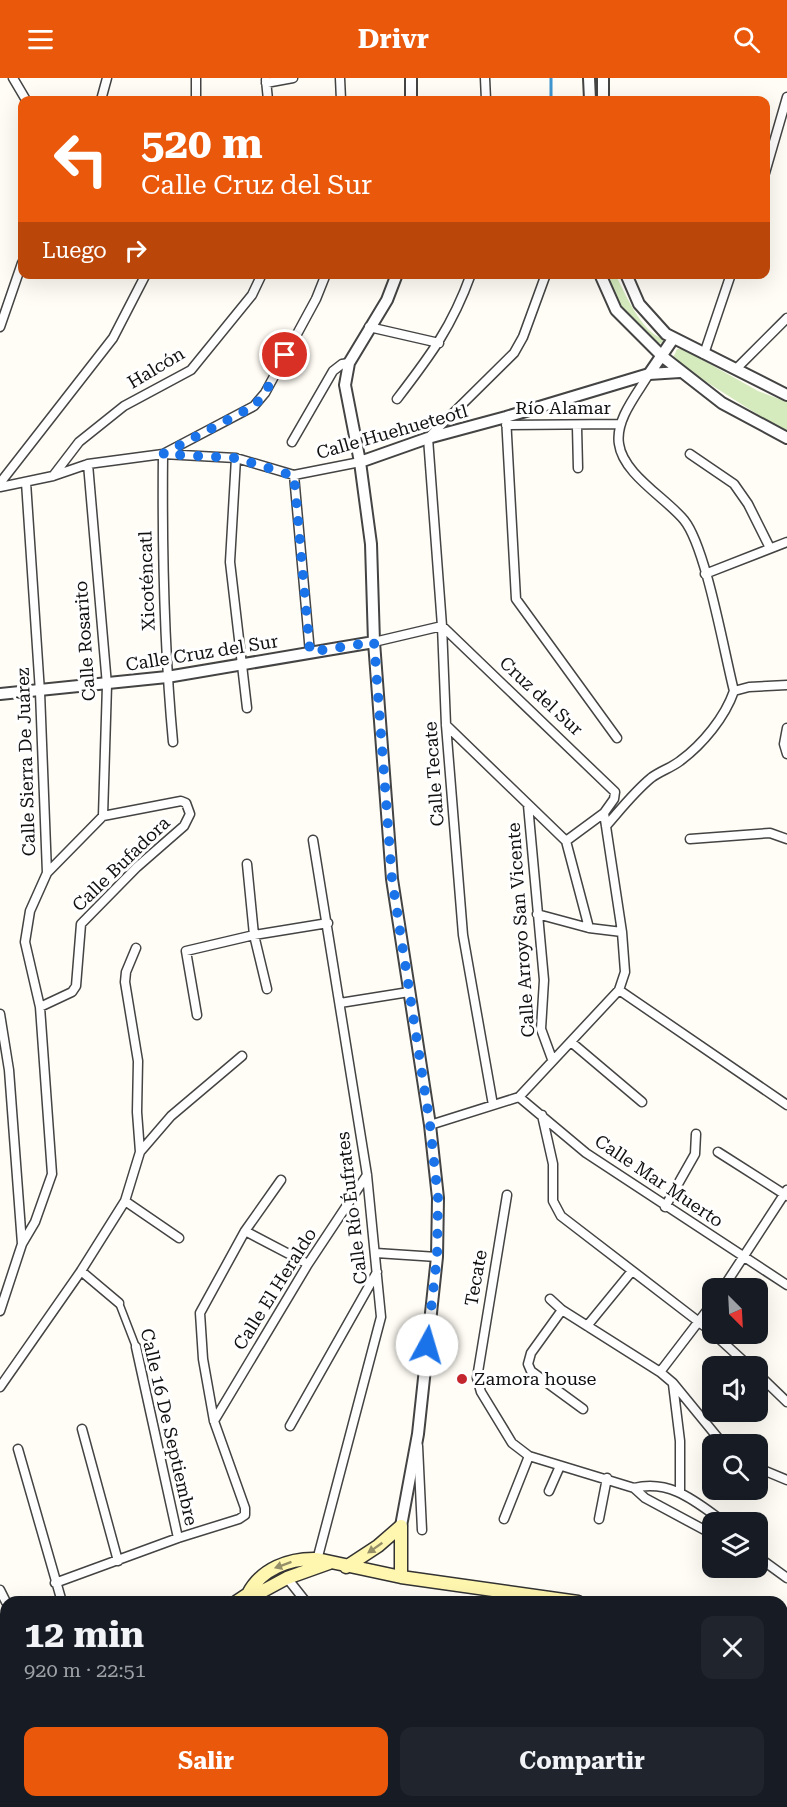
<!DOCTYPE html>
<html lang="es">
<meta charset="utf-8">
<style>
body{margin:0;font-family:"Roboto Serif",serif;background:#20242c;color:#f1f3f6;height:100vh;display:flex;flex-direction:column;font-size:22px;white-space:nowrap}
*{box-sizing:border-box;margin:0}
p{font-size:20px;color:#9ea1a6}
.icon{flex:none;width:33px;height:33px;fill:none;stroke:currentColor;stroke-width:2;stroke-linecap:round;stroke-linejoin:round}
.map{position:relative;flex:1;overflow:hidden}
.panel{position:absolute;left:0px;top:1518px;width:788px;height:212px;display:flex;flex-direction:column;background:#171b24;border-radius:18px 18px 0 0;box-shadow:0 6px 24px #0002}
.panel>*{flex:none}
.guide{position:absolute;left:18px;top:18px;width:752px;height:183px;border-radius:12px;box-shadow:0 6px 24px #0002;background:#ea580c;color:#fff;overflow:hidden}
.needle{width:39px;rotate:156deg}
.controls{position:absolute;left:702px;top:1200px;display:grid;gap:12px}
.controls a{display:grid;place-items:center;width:66px;height:66px;border-radius:12px;background:#171b24;box-shadow:0 6px 24px #0002;font-size:30px}
.pin{position:absolute;display:grid;place-items:center;width:51px;height:51px;color:#fff;margin:-26px;border:3px solid #fff;border-radius:50%;box-shadow:0 2px 6px #0007}
.me{position:absolute;width:66px;margin:-33px;rotate:6deg;stroke-linejoin:round;filter:drop-shadow(0 0 4px #0008)}
.turn{display:flex;align-items:center;gap:21px;height:126px;padding:0 24px;font-size:27px}
.turn .icon{width:78px;height:78px;stroke-width:2.5}
.turn b{display:block;font-size:42px;line-height:51px}
.then{display:flex;align-items:center;height:57px;padding:0 24px;background:#0003;gap:12px;font-size:22px}
.round{display:grid;place-items:center;flex:none;width:63px;height:63px;border-radius:12px;background:#20242c}
.headline{display:flex;align-items:center;justify-content:space-between;height:102px;padding:0 24px}
h1{font-size:36px;font-weight:700;line-height:45px}
.primary-button{display:flex;gap:12px;margin-top:auto;padding:12px 24px}
.primary-button a{flex:1;height:69px;border-radius:12px;background:#ea580c;color:#fff;font-size:24px;font-weight:700;line-height:69px;text-align:center}
.primary-button a+a{background:#20242c;color:#f1f3f6}
header{display:flex;justify-content:space-between;align-items:center;height:78px;padding:0 24px;background:#ea580c;color:#fff;font-size:27px;font-weight:700}
.map>svg:first-child{display:block}
</style>
<header><svg class="icon" aria-label="menu" viewBox="0 0 24 24"><path d="M4 6h16M4 12h16M4 18h16"/></svg>Drivr<svg class="icon" aria-label="search" viewBox="0 0 24 24"><circle cx="10" cy="10" r="6"/><path d="M15 15l6 6"/></svg></header>
<div class="map">
<svg width="787" height="1729" viewBox="0 0 787 1729">
<rect width="100%" height="100%" fill="#fffdf5"/>
<path fill="#d5ebbd" d="M603,197H616C624,214 642,255 662,260L664,265L653,266L616,228Z
M677,271H683L758,313L787,324V355L672,282Z
M181,1724H429L427,1729H184Z"/>
<g fill="none" stroke-linecap="round" stroke-linejoin="round">
<path stroke="#3f96cf" stroke-width="3" d="M551,0V22"/>
<defs>
<path id="pedestrian" d="M119,1225L136,1269"/>
<path id="minor" d="M13,0L26,22
M340,0L341,22
M485,0L486,22
M266,2L268,22
M266,5L293,0
M101,22L107,0
M196,22V0
M765,95L787,19
M0,249L22,185
M369,249L439,265
M704,276L731,196
M736,291L787,240
M649,296C637,316 615,342 619,366C623,396 666,420 684,442C706,469 724,574 734,613
M397,321C430,278 452,249 471,196
M506,339L516,521L617,660
M506,347L620,346
M577,349L578,390
M292,364L333,293L342,286L349,285
M690,376L734,406L748,426L770,470
M236,380L230,484L247,630
M88,386L107,607L103,738
M294,397L310,575
M53,398L79,364L124,328L191,292L252,217L262,196
M0,405L113,260L146,196
M0,409L53,398L88,386L163,376L236,380L294,397L360,384
M705,496L787,464
M374,564L442,548L615,714L614,721L604,735L622,854L625,894L619,912L519,1019L430,1047
M446,647L566,763
M787,650L784,666L787,676
M173,664C164,568 162,472 163,376L254,328L265,315L316,221L326,196
M528,727L544,902L541,951L552,981
M606,748C621,731 634,714 651,700C660,693 671,690 680,683C703,666 725,639 734,613L749,609L787,607
M690,761L770,755L787,761
M313,762L367,1097L381,1239L316,1486
M566,763L589,850
M566,763L604,735
M247,786L254,857L267,911
M537,836L589,850L622,854
M136,870L126,894L125,904L138,983L137,1034L140,1074
M619,912L787,1027
M340,925L409,914
M40,929L72,914L76,908L81,846L137,789L184,748L190,736L186,725L181,723L103,738L47,795
M0,936L9,992L22,1166
M197,937L186,873L254,857L328,845
M571,964L642,1024
M519,1019L586,1075L787,1207
M493,1027L463,857L446,647L442,548L428,360L514,275L523,259L546,196
M542,1037L553,1086V1123L561,1138L712,1254
M718,1074L787,1118
M507,1117L477,1300L481,1314L512,1365L529,1378L634,1410C671,1401 696,1424 724,1444
M125,1123L179,1160
M665,1129L695,1076L696,1056
M245,1153L308,1186
M376,1175L437,1179
M81,1193L119,1225
M723,1210L787,1112
M550,1221L562,1232L660,1294L673,1305L723,1366
M562,1232L531,1275L528,1286L531,1293L583,1331
M0,1233L22,1166L35,1144L52,1096L40,929L25,864L30,833L47,795L40,614L26,404
M587,1248L632,1193
M714,1256L749,1288
M136,1269L178,1460
M660,1294L712,1226
M758,1296L787,1324
M673,1306L680,1363V1413
M0,1309L81,1193L125,1123L140,1074L171,1038L242,978
M214,1343L308,1186L367,1097
M290,1348L377,1194
M82,1351L118,1483
M418,1368L422,1452
M18,1371L62,1524
M758,1390L787,1402
M634,1410L645,1420L712,1456
M549,1413L560,1388
M504,1441L529,1378
M599,1441L607,1400
M758,1479L787,1500
M287,1500L306,1524
M55,1505L178,1460L239,1441L245,1437V1430L214,1343L203,1281L200,1235L245,1153L281,1102
M0,1512L6,1524
M495,1512L498,1524
M73,1724L76,1729
M500,1724L501,1729
M531,1724L532,1729
M455,1729L456,1724
M721,1729V1724"/>
<path id="tertiary" d="M411,0V22
M589,0L590,22
M603,22V0
M397,196L387,222L349,285L345,307L360,384L371,466L374,564L392,801L430,1047L438,1120L437,1179L418,1356L401,1448
M600,196L616,232L663,279L722,325L787,360
M626,196L639,226L666,256L787,317
M649,296L673,261
M360,384L428,360L506,339L649,296L680,294
M0,616L167,599L374,564
M113,1724L116,1729"/>
<path id="secondary" d="M401,1448V1499
M346,1489L378,1468L401,1448
M248,1516C261,1491 289,1480 317,1481L401,1499L578,1524
M236,1524L248,1516L263,1513L287,1500L329,1485
M782,1552L787,1553
M782,1663L787,1594
M0,1682L6,1678
M776,1729L777,1724"/>
</defs>
<use href="#pedestrian" stroke="#444" stroke-width="9"/>
<use href="#minor" stroke="#444" stroke-width="11"/>
<use href="#tertiary" stroke="#444" stroke-width="14"/>
<use href="#secondary" stroke="#333" stroke-width="15"/>
<use href="#pedestrian" stroke="#fff" stroke-width="6"/>
<use href="#minor" stroke="#fff" stroke-width="8"/>
<use href="#tertiary" stroke="#fff" stroke-width="10"/>
<use href="#secondary" stroke="#fff6b0" stroke-width="12"/>
</g>
<defs><path id="oneway-solid" d="M-6-.8H1V-3.2L6.5 0L1 3.2V.8H-6Z" transform="scale(1.5)"/></defs>
<g fill="#948f68">
<use href="#oneway-solid" transform="translate(375 1470) rotate(145)"/>
<use href="#oneway-solid" transform="translate(283 1487) rotate(160)"/>
</g>
<g fill="none" stroke-linecap="round" stroke-linejoin="round">
<path stroke="#1a73e8" stroke-width="10" stroke-dasharray="0 18" d="M285,277L265,315L254,328L163,376L236,380L294,398L310,574L374,564L392,801L430,1047L438,1120L437,1179L427,1267"/>
</g>
<circle fill="#c4262e" stroke="#fff" stroke-width="2" cx="462" cy="1301" r="6"/>
<g text-anchor="middle" stroke-width="6" stroke-linejoin="round" paint-order="stroke">
<g font-size="18" fill="#111" stroke="#fff">
<text transform="translate(156 290) rotate(-31)" y="6">Halcón</text>
<text x="563" y="336">Río Alamar</text>
<text transform="translate(392 354) rotate(-16)" y="6">Calle Huehueteotl</text>
<text transform="translate(147 503) rotate(-92)" y="6">Xicoténcatl</text>
<text transform="translate(85 563) rotate(-94)" y="6">Calle Rosarito</text>
<text transform="translate(202 575) rotate(-9)" y="6">Calle Cruz del Sur</text>
<text transform="translate(541 618) rotate(43)" y="6">Cruz del Sur</text>
<text transform="translate(26 684) rotate(-92)" y="6">Calle Sierra De Juárez</text>
<text transform="translate(434 696) rotate(-94)" y="6">Calle Tecate</text>
<text transform="translate(121 786) rotate(-44)" y="6">Calle Bufadora</text>
<text transform="translate(521 852) rotate(-94)" y="6">Calle Arroyo San Vicente</text>
<text transform="translate(659 1103) rotate(34)" y="6">Calle Mar Muerto</text>
<text transform="translate(352 1130) rotate(-97)" y="6">Calle Río Éufrates</text>
<text transform="translate(476 1200) rotate(-80)" y="6">Tecate</text>
<text transform="translate(275 1211) rotate(-58)" y="6">Calle El Heraldo</text>
<text transform="translate(169 1349) rotate(77)" y="6">Calle 16 De Septiembre</text>
</g>
<g font-size="18" fill="#111" stroke="#fff" text-anchor="start">
<text x="474" y="1307">Zamora house</text>
</g>
</g>
</svg>
<div class="controls">
<a><svg class="needle" viewBox="-14 -14 28 28"><path d="M0-13l5 13h-10z" fill="#e53935"/><path d="M0 13l5-13h-10z" fill="#9ea1a6"/></svg></a>
<a><svg class="icon" aria-label="sound" viewBox="0 0 24 24"><path d="M4 9h4l5-4v14l-5-4H4zM17 9q2 3 0 6"/></svg></a>
<a><svg class="icon" aria-label="search" viewBox="0 0 24 24"><circle cx="10" cy="10" r="6"/><path d="M15 15l6 6"/></svg></a>
<a><svg class="icon" aria-label="layers" viewBox="0 0 24 24"><path d="M12 4l9 5-9 5-9-5zM3 14l9 5 9-5"/></svg></a>
</div>
<div class="pin" style="left:285px;top:277px;background:#d93025"><svg class="icon" aria-label="arrive" viewBox="0 0 24 24"><path d="M6 21V4h12l-3 4 3 4H6"/></svg></div>
<svg class="me" style="left:427px;top:1267px" viewBox="-20 -20 40 40"><circle r="19" fill="#fff"/><path d="M0-13L10 11 0 6-10 11z" fill="#1a73e8"/></svg>
<div class="guide">
<div class="turn"><svg class="icon" aria-label="left" viewBox="0 0 24 24"><path d="M17 20v-9H6M10 6l-5 5 5 5"/></svg><div><b>520 m</b>Calle Cruz del Sur</div></div>
<div class="then">Luego<svg class="icon" aria-label="right" viewBox="0 0 24 24"><path d="M7 20v-9h11M14 6l5 5-5 5"/></svg></div>
</div>
<section class="panel">
<div class="headline"><div><h1>12 min</h1><p>920 m · 22:51</p></div><a class="round"><svg class="icon" aria-label="close" viewBox="0 0 24 24"><path d="M6 6l12 12M18 6L6 18"/></svg></a></div>
<div class="primary-button"><a>Salir</a><a>Compartir</a></div>
</section>
</div>
